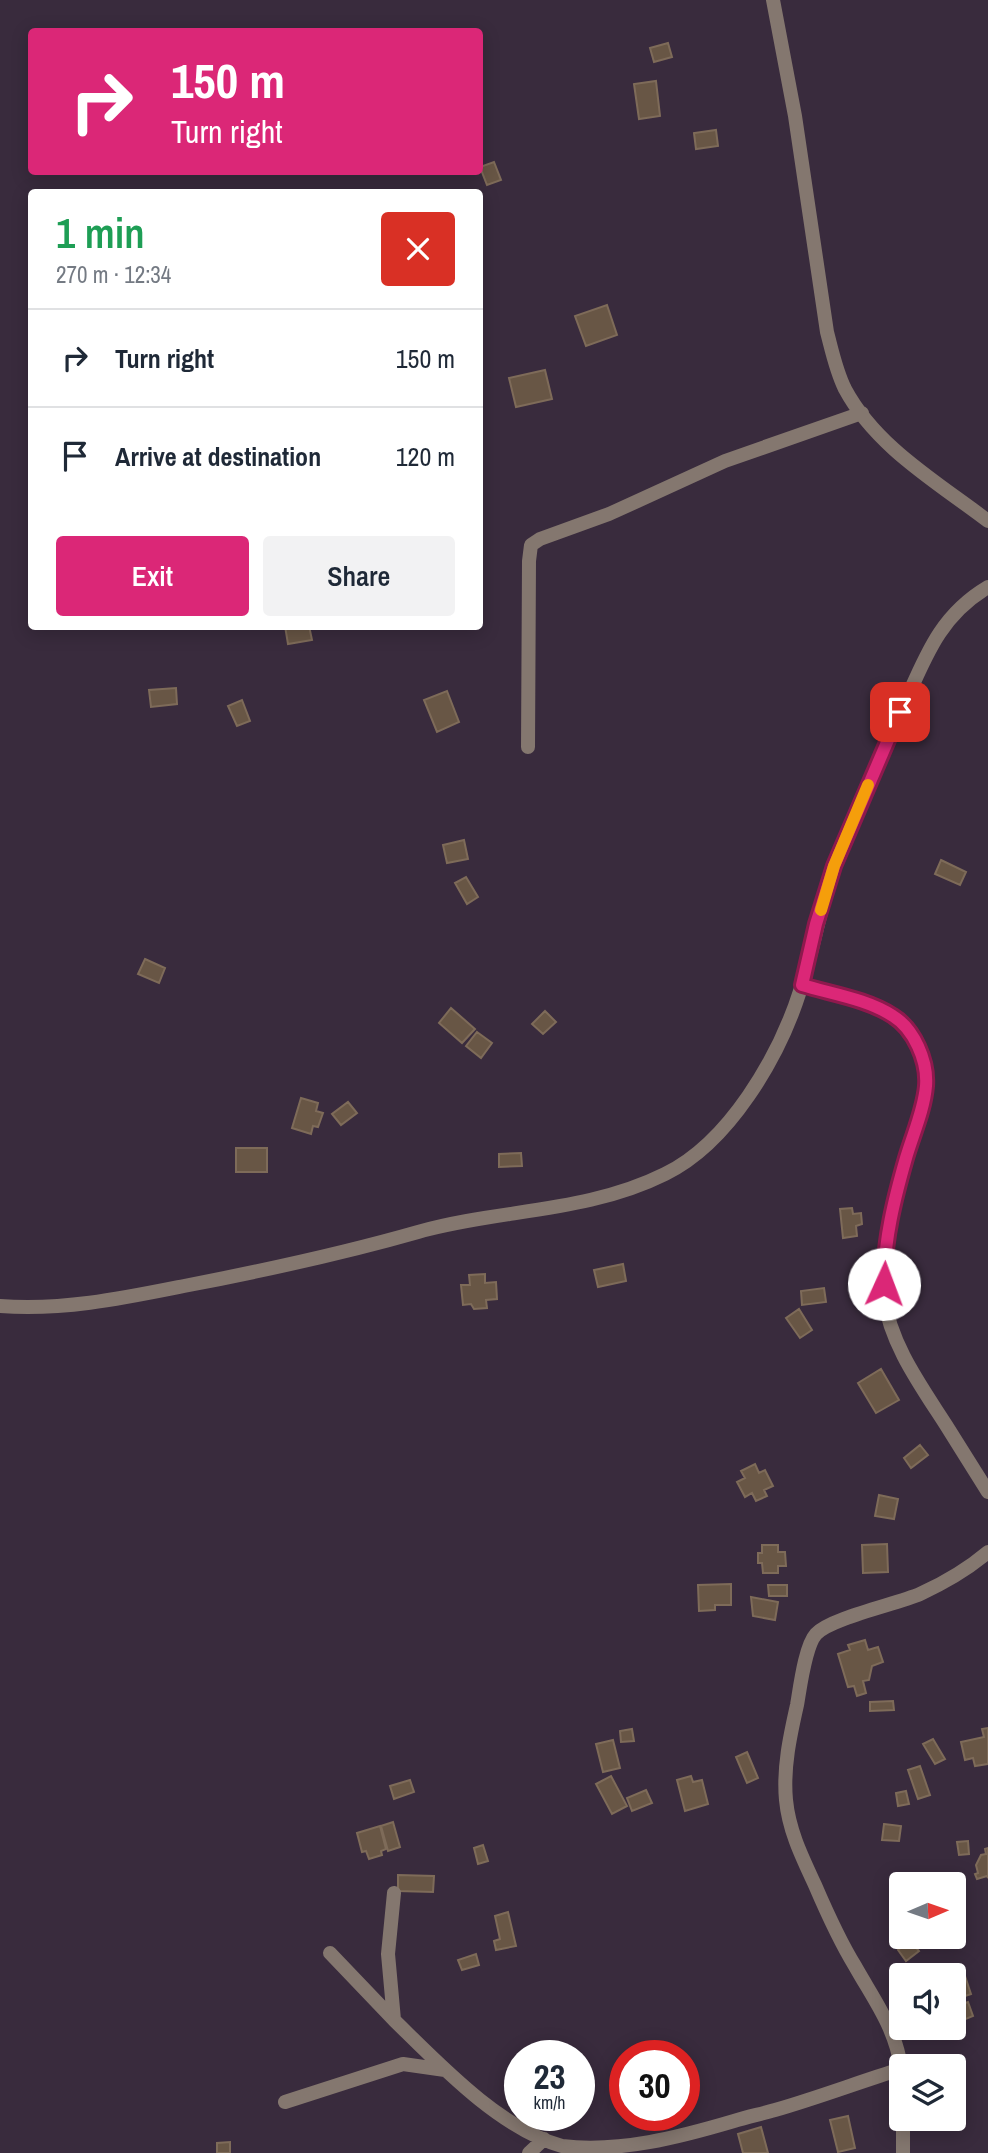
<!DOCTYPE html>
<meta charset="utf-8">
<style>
body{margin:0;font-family:"Archivo Narrow",sans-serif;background:#f2f2f3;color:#1f2937;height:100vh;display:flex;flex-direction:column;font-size:26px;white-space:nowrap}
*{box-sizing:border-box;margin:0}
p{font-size:23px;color:#747a83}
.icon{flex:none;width:38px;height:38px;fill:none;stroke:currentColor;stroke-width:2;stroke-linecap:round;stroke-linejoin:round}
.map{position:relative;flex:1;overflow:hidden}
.drawer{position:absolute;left:28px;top:189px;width:455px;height:441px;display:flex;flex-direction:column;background:#fff;border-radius:7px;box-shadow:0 4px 18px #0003}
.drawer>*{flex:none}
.guide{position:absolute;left:28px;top:28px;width:455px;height:147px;border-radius:7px;box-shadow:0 4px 18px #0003;background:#db2777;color:#fff;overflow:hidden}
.needle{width:46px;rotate:88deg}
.buttons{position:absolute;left:889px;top:1872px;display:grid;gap:14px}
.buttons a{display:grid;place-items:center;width:77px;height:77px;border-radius:7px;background:#fff;box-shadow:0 4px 18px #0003;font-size:35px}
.speed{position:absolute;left:504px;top:2040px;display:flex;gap:14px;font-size:35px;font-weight:700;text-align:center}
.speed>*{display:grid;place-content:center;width:91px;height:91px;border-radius:50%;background:#fff;box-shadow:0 4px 18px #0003;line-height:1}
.speed small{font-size:18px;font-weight:400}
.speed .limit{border:10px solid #d22;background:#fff;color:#111}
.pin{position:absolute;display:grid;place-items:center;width:60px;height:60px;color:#fff;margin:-30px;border-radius:14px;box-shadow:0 4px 10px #0006}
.me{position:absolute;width:77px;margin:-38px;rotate:2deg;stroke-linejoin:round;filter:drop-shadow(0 0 5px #0008)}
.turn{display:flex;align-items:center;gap:24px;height:147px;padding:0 28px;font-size:32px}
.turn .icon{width:91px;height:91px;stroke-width:2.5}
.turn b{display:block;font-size:49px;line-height:60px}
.round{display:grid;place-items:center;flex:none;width:74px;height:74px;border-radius:7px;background:#f2f2f3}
.summary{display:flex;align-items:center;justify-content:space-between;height:119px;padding:0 28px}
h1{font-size:42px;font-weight:600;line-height:52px;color:#1e9e55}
.button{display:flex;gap:14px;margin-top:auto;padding:14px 28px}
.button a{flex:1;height:80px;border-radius:7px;background:#db2777;color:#fff;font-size:28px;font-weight:600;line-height:80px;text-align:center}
.button a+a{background:#f2f2f3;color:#1f2937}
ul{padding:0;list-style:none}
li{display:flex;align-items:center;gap:21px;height:98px;padding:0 28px;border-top:2px solid #e0e1e3}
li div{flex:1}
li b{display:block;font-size:26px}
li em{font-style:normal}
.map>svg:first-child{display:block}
</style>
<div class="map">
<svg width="988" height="2153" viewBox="0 0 988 2153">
<rect width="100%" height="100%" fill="#392b3d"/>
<path fill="#685645" stroke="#7e6b59" stroke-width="2" d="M668,43L672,57L654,62L650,48Z
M656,81L660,116L639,119L634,84Z
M716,130L718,146L696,149L694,133Z
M494,162L501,180L487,185L480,167Z
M607,305L617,335L586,346L575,316Z
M545,370L552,399L516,407L509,378Z
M285,626H309L312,640L288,644Z
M176,688L177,704L151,707L149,690Z
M447,691L459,722L437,732L424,700Z
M242,700L250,721L237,726L228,706Z
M464,840L468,859L447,863L443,845Z
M941,860L966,872L960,885L935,874Z
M466,877L478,897L467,904L455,883Z
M145,959L165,968L159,983L138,974Z
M451,1008L475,1029L462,1043L439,1023Z
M545,1011L556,1022L543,1034L532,1024Z
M477,1032L492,1043L481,1058L466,1046Z
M301,1098L318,1103L316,1111L323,1113L318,1127L313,1126L311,1134L292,1128Z
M348,1102L357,1113L341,1125L332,1114Z
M236,1148H267V1172H236Z
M521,1153L522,1166L499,1167V1154Z
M852,1208L853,1214L861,1213L862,1224L856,1226L857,1236L843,1238L840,1209Z
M623,1264L626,1281L598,1287L594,1270Z
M485,1274V1283L496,1282L497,1299L486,1300L487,1308L474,1309L471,1304L463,1305L461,1285H470L469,1275Z
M824,1288L826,1302L802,1305L801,1291Z
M799,1309L812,1330L800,1338L786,1318Z
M881,1369L899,1400L876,1413L858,1383Z
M920,1445L928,1455L911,1468L904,1458Z
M755,1464L759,1473L765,1470L773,1486L764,1490L767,1496L756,1501L752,1493L745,1497L737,1482L745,1478L741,1471Z
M879,1495L898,1499L894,1519L875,1516Z
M887,1544L888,1572L863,1573L862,1545Z
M762,1545H778V1552H785L786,1566H778V1573H763L762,1563H758V1553H762Z
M731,1584V1605H715V1610L699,1611L698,1585Z
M768,1585H787V1596H769Z
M751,1597L778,1602L775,1620L753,1616Z
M865,1640L868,1650L878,1647L883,1662L872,1666L869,1680L863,1681L866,1693L857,1696L854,1686L848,1687L838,1654L850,1650L848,1645Z
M893,1701L894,1710L870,1711V1702Z
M988,1728V1764L975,1766L973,1758L965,1760L961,1742L984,1737L982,1729Z
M632,1729L634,1741L621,1742L620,1731Z
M933,1739L945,1759L935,1764L923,1744Z
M613,1740L620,1768L603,1772L596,1744Z
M747,1752L758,1778L747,1783L736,1757Z
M920,1766L930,1795L918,1799L908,1770Z
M611,1776L627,1806L612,1814L596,1784Z
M691,1776L693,1782L702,1780L708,1804L685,1811L677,1780Z
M410,1780L414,1792L394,1799L390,1786Z
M646,1790L652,1803L632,1811L627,1798Z
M906,1791L909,1804L898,1806L896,1793Z
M393,1822L400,1847L388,1851L381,1826Z
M884,1824L901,1826L899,1841L882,1840Z
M380,1826L386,1849L381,1851L382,1855L369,1859L366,1851L362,1852L357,1833Z
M968,1841L969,1854L959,1855L957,1842Z
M483,1845L488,1861L478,1864L474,1848Z
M988,1848V1878L987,1876L977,1879L975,1874L978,1873L976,1865L981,1855L986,1854L985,1849Z
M398,1875L434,1876L433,1892L398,1891Z
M508,1912L516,1946L496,1950L494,1941L500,1939L495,1916Z
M910,1940L919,1951L906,1961L898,1950Z
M476,1954L479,1965L462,1970L458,1960Z
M965,1976L971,1994L959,1998L954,1980Z
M968,2002L973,2016L961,2021L956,2006Z
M848,2116L855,2148L838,2152L830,2120Z
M761,2127L768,2153H743L738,2134Z
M230,2142V2153H217V2143Z"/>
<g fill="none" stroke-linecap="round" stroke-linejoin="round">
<path stroke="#84776f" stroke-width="14" d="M773,0L795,116L827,332C832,351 836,371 845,389C876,447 937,482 988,521
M528,747L529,561L531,545L540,539L609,514L725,461L862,413
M802,985C832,994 866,999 893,1016C914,1029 928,1059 926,1084C925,1105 916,1126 910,1146C895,1194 879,1246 884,1297C890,1344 921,1386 946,1425C960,1447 974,1470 988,1492
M0,1306C62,1311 124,1298 184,1286C262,1271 341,1254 418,1232C499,1209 587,1213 665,1174C729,1143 779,1057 800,991C814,949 820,906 835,865C854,811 879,759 903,707C925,658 939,616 988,587
M394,1893L388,1954L394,2020C439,2064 500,2129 562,2146C619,2153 680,2137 734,2121C747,2117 761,2114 775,2110C817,2098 859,2082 901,2069
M330,1953L394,2020
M901,2067C895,2027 874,2000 855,1966C839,1940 827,1913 815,1885C802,1857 789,1831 786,1800C783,1768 790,1736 797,1705C800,1688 805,1646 816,1634C831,1618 897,1604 920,1594C944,1583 968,1569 988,1552
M285,2102L403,2064L445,2070
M529,2153L544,2139
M903,2153V2119"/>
</g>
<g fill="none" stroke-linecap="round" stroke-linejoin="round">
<defs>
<path id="route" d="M884,1284C884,1240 894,1200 906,1158C913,1134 924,1110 926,1086C928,1061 914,1029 893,1016C867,999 832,994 802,985L816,924L834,866L900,712"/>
</defs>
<use href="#route" stroke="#8e194d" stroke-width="18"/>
<use href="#route" stroke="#db2777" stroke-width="12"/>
<path stroke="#f59e0b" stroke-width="12" d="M821,910L834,866L868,785"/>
</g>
</svg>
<div class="buttons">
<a><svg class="needle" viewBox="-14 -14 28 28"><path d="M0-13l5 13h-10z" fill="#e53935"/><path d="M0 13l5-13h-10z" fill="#747a83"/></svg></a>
<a><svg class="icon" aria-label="sound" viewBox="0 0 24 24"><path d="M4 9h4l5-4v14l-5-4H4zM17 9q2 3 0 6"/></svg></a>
<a><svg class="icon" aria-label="layers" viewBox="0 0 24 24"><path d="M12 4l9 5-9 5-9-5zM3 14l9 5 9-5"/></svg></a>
</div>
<div class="speed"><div>23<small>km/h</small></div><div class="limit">30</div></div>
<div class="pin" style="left:900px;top:712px;background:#d93025"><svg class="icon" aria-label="arrive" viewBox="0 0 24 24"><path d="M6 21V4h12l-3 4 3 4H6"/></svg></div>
<svg class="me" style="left:884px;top:1284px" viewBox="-20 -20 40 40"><circle r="19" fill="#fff"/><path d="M0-13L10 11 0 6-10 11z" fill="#db2777"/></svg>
<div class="guide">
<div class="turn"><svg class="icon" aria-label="right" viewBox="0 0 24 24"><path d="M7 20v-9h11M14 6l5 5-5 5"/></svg><div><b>150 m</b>Turn right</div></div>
</div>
<section class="drawer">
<div class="summary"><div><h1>1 min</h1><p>270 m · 12:34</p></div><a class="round" style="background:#d93025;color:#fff"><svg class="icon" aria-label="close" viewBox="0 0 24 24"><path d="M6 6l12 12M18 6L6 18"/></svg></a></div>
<ul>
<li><svg class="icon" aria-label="right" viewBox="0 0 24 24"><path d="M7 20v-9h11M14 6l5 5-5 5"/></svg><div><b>Turn right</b></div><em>150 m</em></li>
<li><svg class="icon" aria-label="arrive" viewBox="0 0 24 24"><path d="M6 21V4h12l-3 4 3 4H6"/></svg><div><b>Arrive at destination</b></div><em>120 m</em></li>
</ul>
<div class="button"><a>Exit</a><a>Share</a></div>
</section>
</div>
